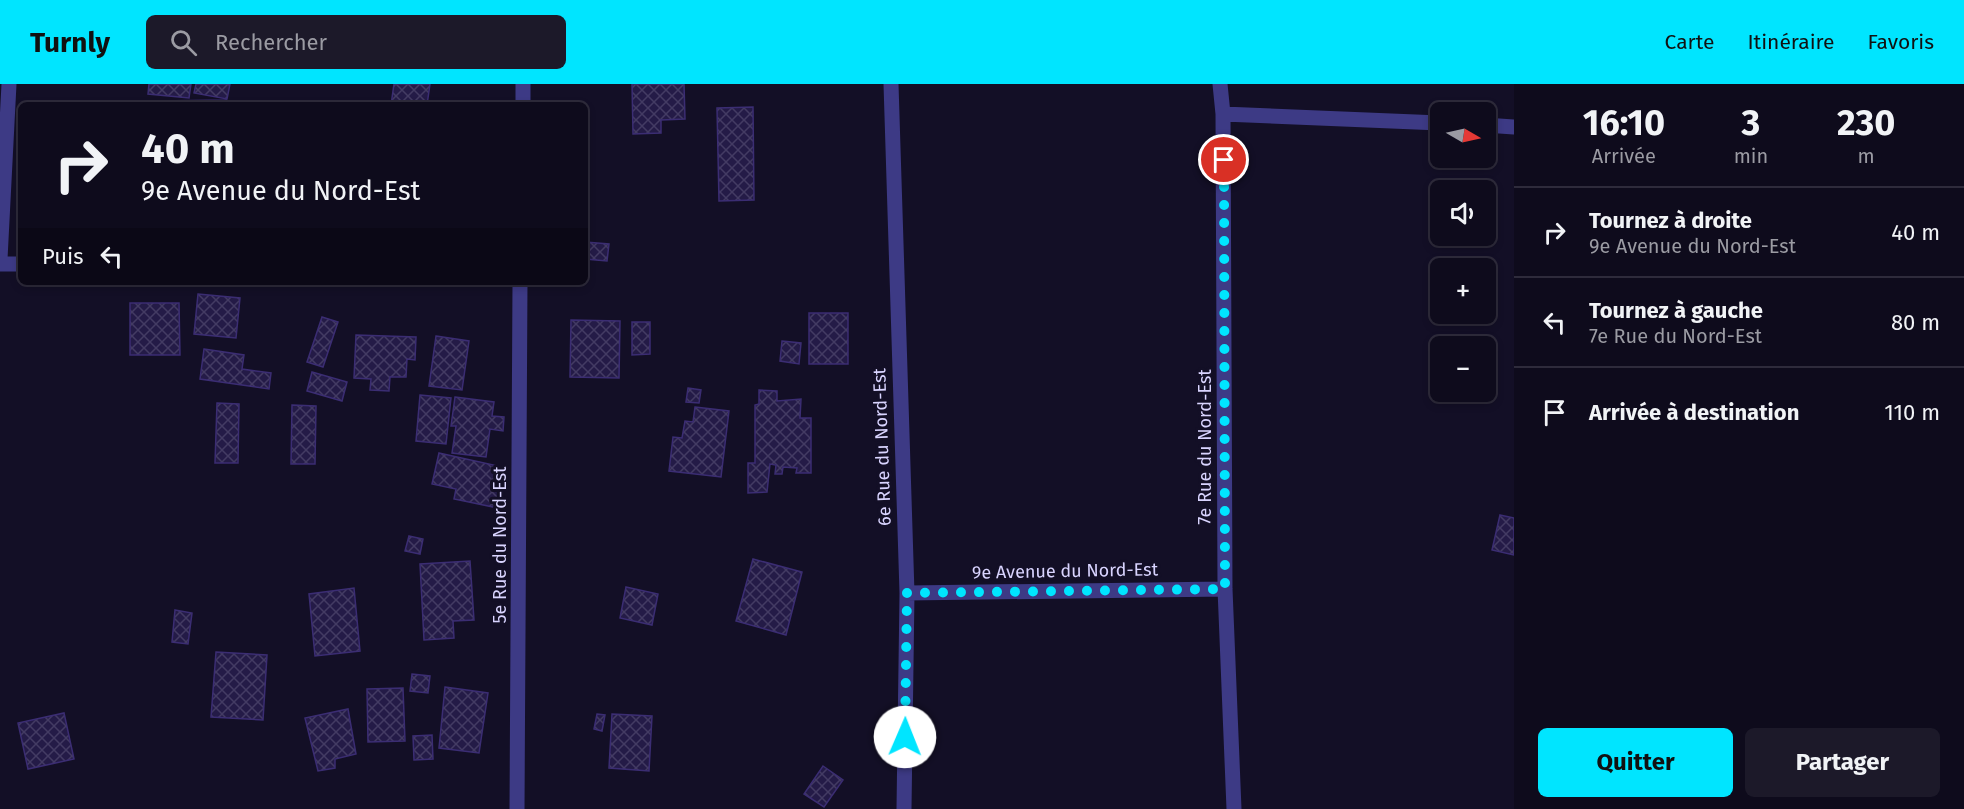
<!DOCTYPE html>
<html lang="fr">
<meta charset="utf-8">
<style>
body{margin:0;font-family:"Fira Sans",sans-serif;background:#1c1929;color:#f1f3f6;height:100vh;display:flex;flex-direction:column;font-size:22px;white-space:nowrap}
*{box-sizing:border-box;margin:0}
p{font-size:20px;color:#9b9ba3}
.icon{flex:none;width:33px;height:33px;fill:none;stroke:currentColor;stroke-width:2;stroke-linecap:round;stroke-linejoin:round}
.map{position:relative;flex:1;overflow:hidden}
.details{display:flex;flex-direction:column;background:#0e0b1c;width:450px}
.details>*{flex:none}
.top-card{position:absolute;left:18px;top:18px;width:570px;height:183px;border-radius:9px;box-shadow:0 3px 9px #0003,0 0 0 2px #2e2b3b;background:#0e0b1c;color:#f1f3f6;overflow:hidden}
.needle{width:39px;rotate:99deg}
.tools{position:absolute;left:1430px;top:18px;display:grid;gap:12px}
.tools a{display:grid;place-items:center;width:66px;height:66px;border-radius:9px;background:#0e0b1c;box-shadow:0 3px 9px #0003,0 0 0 2px #2e2b3b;font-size:30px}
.pin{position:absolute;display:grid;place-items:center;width:51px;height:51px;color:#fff;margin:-26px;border:3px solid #fff;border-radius:50%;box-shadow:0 2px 6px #0007}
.me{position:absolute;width:66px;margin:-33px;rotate:1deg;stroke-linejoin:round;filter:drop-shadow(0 0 4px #0008)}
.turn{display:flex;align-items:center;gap:21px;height:126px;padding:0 24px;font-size:27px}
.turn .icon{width:78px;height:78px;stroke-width:2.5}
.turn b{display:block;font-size:42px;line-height:51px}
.then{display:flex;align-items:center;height:57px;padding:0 24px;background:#0003;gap:12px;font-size:22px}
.eta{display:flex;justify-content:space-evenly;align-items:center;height:102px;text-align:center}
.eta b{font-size:36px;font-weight:700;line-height:42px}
.button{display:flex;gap:12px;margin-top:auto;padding:12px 24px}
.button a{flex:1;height:69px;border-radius:9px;background:#00e5ff;color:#111;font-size:24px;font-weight:700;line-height:69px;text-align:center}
.button a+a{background:#1c1929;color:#f1f3f6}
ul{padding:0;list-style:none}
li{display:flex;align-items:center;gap:18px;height:90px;padding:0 24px;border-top:2px solid #2e2b3b}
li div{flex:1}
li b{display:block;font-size:22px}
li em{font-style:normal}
header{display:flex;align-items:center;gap:36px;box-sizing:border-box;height:84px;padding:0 30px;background:#00e5ff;color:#111}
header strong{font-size:28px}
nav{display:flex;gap:33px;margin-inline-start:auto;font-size:21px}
.search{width:420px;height:54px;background:#1c1929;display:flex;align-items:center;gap:15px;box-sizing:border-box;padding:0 21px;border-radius:9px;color:#9b9ba3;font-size:22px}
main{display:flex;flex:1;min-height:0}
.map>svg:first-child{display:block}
</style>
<header>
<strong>Turnly</strong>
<div class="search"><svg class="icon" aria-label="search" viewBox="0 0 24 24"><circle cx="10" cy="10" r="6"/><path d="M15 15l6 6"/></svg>Rechercher</div>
<nav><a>Carte</a><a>Itinéraire</a><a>Favoris</a></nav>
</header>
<main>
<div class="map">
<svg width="1514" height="725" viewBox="0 0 1514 725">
<defs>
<pattern id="building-cross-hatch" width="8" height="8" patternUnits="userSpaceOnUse" patternTransform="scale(1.5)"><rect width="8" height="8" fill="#241b47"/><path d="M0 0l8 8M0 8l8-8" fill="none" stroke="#433b63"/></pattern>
</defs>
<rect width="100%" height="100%" fill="#130f26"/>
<path fill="url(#building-cross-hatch)" stroke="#3b2d73" stroke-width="1.5" d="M149,0H191L189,14L148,10Z
M196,0H230L227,15L194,9Z
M394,0H430L427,21H391Z
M632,0H684L685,35L661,36V49L633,50Z
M226,16V21H157V17Z
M753,23L754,116L719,117L717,24Z
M585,158L609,160L607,177L585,175Z
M198,210L240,214L236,254L194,250Z
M130,219H179L180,271H130Z
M809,229H848V280H809Z
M322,233L338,238L323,283L307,278Z
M571,236L620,237L619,294L570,293Z
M632,238H650V270L632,271Z
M356,251L416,253L415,276L407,275L406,293H390L389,307L370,306L371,295L354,294Z
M436,252L469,257L462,306L429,302Z
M782,257L801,259L799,280L780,277Z
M204,265L244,271L242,285L271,289L269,305L200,295Z
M312,288L347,298L342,317L307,307Z
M688,304L701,306L699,319L686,318Z
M759,306L777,307V317L801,315L800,334H811V389H796L797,384L783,383L782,390H775L776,381L770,380L767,408L748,409V379H755V321L759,320Z
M420,311L451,314L446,360L416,357Z
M455,313L494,318L492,332L504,333L503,347L490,345L486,373L452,369L456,342H451Z
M217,319L239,320L238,379H215Z
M292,321L316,322L315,380H291Z
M695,323L729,327L721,393L669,387L673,353L682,354L685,337L693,338Z
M439,369L498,382L495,399L503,401L498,424L454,415L456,405L432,400Z
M1500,431L1514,434V471L1492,466Z
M409,452L423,455L420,470L405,467Z
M753,475L802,488L786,551L736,537Z
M470,477L474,536L453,537L454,554L424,556L420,480Z
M626,503L658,510L652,541L620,534Z
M354,504L360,567L315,572L309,510Z
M175,526L192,529L188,560L172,558Z
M216,568L267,571L263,636L211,633Z
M412,590L430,592L428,609L410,607Z
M445,603L488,609L479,669L439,664Z
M403,604L405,657L368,658L367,605Z
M348,625L356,670L335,675V684L318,687L305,634Z
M64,629L74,675L28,685L18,639Z
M597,630L605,631L602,647L594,645Z
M612,630L652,632L649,687L609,684Z
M432,651L433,675L414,676L413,652Z
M823,682L843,696L824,723L804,710Z"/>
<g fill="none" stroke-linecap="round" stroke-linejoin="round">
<path stroke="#3d3a85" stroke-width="15" d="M891,0L907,509L904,725
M1220,0L1223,30L1225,505L1234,725
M523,21V0
M1223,30L1440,39
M1485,41L1514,43
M0,175L9,0
M0,180H21
M907,509L1225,505
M517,725L520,198"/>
</g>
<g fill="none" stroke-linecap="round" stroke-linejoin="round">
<path stroke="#00e5ff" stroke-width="10" stroke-dasharray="0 18" d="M905,653L907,509L1225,505L1224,76"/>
</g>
<g text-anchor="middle" stroke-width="6" stroke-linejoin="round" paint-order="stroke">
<g font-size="18" fill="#d9d4ff" stroke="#130f26">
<text transform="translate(882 363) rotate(-92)" y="6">6e Rue du Nord-Est</text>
<text transform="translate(1205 363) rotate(-90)" y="6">7e Rue du Nord-Est</text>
<text transform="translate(500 461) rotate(-90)" y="6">5e Rue du Nord-Est</text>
<text transform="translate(1065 487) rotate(-1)" y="6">9e Avenue du Nord-Est</text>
</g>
</g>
</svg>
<div class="tools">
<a><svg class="needle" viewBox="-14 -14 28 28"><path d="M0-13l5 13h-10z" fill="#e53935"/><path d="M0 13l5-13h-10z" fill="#9b9ba3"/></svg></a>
<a><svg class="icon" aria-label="sound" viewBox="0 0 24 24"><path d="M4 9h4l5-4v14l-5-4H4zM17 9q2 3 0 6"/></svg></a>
<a>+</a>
<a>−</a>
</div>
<div class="pin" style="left:1224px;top:76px;background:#d93025"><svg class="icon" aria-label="arrive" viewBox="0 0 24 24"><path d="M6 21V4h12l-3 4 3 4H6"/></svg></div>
<svg class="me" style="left:905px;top:653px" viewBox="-20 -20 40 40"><circle r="19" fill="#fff"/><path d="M0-13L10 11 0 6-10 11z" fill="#00e5ff"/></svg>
<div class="top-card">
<div class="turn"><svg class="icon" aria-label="right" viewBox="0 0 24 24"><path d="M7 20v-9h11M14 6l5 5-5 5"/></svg><div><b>40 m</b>9e Avenue du Nord-Est</div></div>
<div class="then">Puis<svg class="icon" aria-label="left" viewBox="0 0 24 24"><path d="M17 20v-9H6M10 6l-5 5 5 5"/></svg></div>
</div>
</div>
<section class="details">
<div class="eta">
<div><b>16:10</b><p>Arrivée</p></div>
<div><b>3</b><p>min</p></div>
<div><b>230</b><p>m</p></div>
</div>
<ul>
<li><svg class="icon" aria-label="right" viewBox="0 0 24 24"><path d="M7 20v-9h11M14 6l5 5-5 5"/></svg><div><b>Tournez à droite</b><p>9e Avenue du Nord-Est</p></div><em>40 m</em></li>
<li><svg class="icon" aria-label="left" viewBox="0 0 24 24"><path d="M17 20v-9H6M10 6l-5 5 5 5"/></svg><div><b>Tournez à gauche</b><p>7e Rue du Nord-Est</p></div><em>80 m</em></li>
<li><svg class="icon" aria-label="arrive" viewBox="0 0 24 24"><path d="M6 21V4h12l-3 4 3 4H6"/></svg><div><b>Arrivée à destination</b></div><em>110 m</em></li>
</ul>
<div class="button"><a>Quitter</a><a>Partager</a></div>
</section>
</main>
